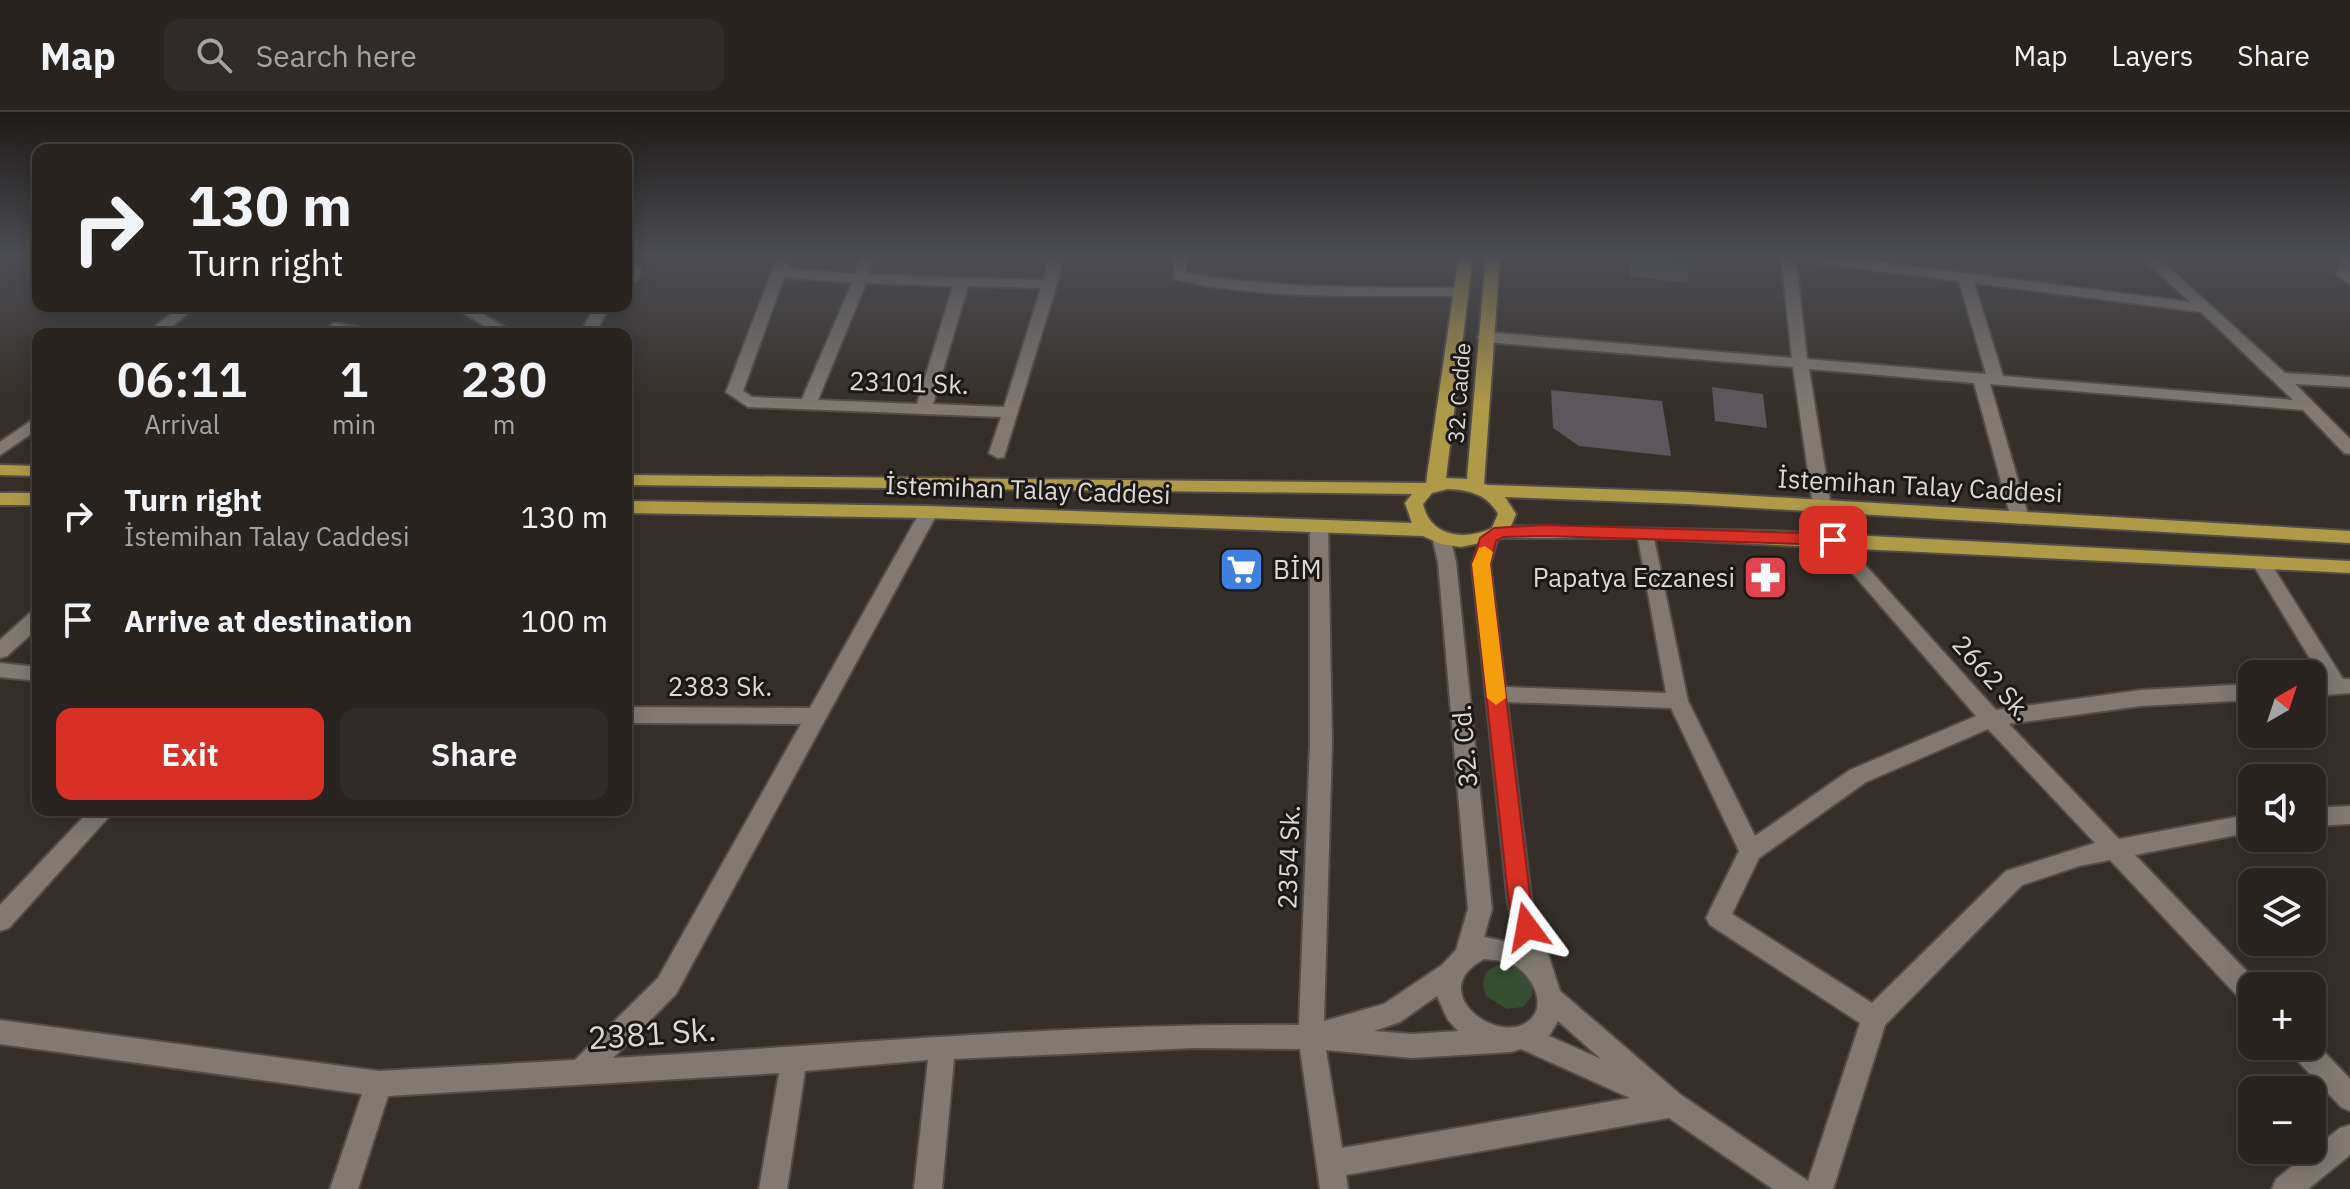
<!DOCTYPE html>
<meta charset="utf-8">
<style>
body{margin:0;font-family:"IBM Plex Sans",sans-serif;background:#302b28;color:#f1f3f6;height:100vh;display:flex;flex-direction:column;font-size:30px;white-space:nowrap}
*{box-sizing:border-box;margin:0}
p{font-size:26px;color:#a5a4a4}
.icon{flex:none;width:44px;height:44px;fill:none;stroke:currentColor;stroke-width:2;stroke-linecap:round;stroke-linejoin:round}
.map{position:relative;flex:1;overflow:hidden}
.drawer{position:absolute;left:32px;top:216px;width:600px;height:488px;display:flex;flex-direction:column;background:#28231f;border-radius:16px;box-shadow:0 4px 20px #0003,0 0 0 2px #44403d}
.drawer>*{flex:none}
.guide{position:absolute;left:32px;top:32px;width:600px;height:168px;border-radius:16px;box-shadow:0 4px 20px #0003,0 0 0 2px #44403d;background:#28231f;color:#f1f3f6;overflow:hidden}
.needle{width:52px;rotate:39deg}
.controls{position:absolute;left:2238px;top:548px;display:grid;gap:16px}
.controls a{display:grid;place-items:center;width:88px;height:88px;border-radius:16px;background:#28231f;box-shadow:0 4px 20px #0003,0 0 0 2px #44403d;font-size:40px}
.pin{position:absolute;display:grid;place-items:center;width:68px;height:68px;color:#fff;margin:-34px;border-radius:16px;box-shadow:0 4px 12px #0006}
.me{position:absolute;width:88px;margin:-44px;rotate:347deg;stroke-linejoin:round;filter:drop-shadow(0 0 6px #0008)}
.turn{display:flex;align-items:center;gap:28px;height:168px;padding:0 24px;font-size:36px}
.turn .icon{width:104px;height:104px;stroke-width:2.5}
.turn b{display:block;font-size:56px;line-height:68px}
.eta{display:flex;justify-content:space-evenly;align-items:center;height:136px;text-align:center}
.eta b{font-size:48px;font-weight:600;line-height:56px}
.cta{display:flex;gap:16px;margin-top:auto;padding:16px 24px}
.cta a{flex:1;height:92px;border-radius:16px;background:#d93025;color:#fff;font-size:32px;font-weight:600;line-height:92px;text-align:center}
.cta a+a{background:#302b28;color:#f1f3f6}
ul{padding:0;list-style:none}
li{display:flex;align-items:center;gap:24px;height:104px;padding:0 24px}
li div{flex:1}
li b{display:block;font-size:30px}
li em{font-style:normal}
header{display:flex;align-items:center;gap:48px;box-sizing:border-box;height:112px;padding:0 40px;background:#28231f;border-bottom:2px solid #44403d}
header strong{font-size:38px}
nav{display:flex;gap:44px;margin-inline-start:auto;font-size:28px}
.search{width:560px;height:72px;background:#302b28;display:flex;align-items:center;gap:20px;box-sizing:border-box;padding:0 28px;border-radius:16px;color:#a5a4a4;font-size:30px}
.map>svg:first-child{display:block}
</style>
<header>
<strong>Map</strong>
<div class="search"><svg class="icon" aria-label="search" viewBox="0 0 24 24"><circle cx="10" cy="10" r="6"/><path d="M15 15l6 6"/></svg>Search here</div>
<nav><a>Map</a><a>Layers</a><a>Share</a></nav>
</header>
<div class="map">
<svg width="2350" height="1077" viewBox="0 0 2350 1077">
<rect width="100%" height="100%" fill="#362f29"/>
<path fill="#354d31" d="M1503,852C1520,856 1534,865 1532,884L1523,895L1507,897L1486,884C1479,867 1485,855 1503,852Z"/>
<path fill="#5d565d" d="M1631,145L1688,152V171L1630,164Z
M1712,275L1763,282L1767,316L1715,309Z
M1551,278L1662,289L1671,344L1579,334L1553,316Z"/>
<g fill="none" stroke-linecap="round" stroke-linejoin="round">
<defs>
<path id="minor" d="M778,143H792L787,156L855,162L861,143H875L869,163L1044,168L1048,143H1062L1060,162L1004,345L998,346L989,341L1001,305L748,295L726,280ZM784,165L852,171L802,287L752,285L743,279ZM866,171L953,174L917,292L818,288ZM968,174L1041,176L1004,295L933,292Z
M1173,143H1187L1186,161C1277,178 1369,174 1461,176L1468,180L1461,184C1366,183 1267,189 1174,167Z
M1781,143H1824L2190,190L2140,143H2155L2285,261L2350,265V275L2295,272L2350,327V342L2344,341L2303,298L1990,272L2029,406L2020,412L2011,406L1974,271L1809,257L1831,394L1822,400L1813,394L1793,255L1485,230L1477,225L1485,220L1792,246ZM1796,148L1959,169L1986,262L1807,247ZM1974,171L2201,200L2293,288L2003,264Z
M2350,143V173L2336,161L2345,144Z
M626,150L641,157L637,168L626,175Z
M181,194H197L163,222H145Z
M451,194H469L517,222H498Z
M596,194H610L595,222H579Z
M334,211L371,217L379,222H319Z
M38,304V317L0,343V330Z
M929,394L938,400L676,882L613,946C841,933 1069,911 1299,913L1310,631V414L1319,408L1328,414L1332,631L1324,909L1384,892L1442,853L1456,838L1468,797L1438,450L1432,425L1441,419L1450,425L1456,450L1492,797L1484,825L1519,832L1508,792L1472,452L1483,422H1495L1498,426L1490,452L1505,575L1666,581L1637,421L1640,417H1652L1688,589L1755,724L1850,658L1976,604L1827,432L1824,428L1833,422L1839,424L1996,598L2141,578L2252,572V588L2141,594L2009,612L2119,727L2252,702V720L2135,743L2261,874H2252V893L2243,890L2110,748L2079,754L2022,773L1885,913L1833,1077H1773L1669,1006L1346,1063L1348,1077H1320L1300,937L1194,936L954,947L942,1077H914L928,948L805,959L787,1077H759L779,961L388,984L358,1077H330L362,982L0,932V908L379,959L575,948L658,866L801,612L626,611V595L810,596L920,400ZM1507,590L1671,596L1739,739L1706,806L1710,813L1860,911L1808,1069L1681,983L1560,879L1532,792ZM1988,617L2095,731L2006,759L1872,891L1732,802L1759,746L1866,670ZM1484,847C1493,848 1502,848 1509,851C1529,858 1548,890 1531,907C1501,937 1422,880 1484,847ZM1437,884L1448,908L1458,919L1412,922L1374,919L1400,910ZM1558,909L1601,947L1549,924ZM1521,937L1630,986L1342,1036L1326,938L1412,946L1511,940Z
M2261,445L2268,447L2343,567H2350V581L2312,584V568H2323L2252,451Z
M38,498V516L7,544L0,546V528L31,500Z
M0,551L38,555V569L0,565Z
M2350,694V712L2312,714V696Z
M90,698H115L9,816L0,819V793Z
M2312,927L2350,967V999L2341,995L2292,943L2288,934H2312Z
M2350,1013V1043L2308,1077H2272L2276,1067L2340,1016Z"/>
<path id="major" d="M1459,143H1473L1446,366L1467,367L1486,143H1500L1484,372L1488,373L1688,380L2350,419V431L1688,392L1505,385L1516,402L1511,414L1773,419L2350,449V461L1636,426H1503L1461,435L1441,432L1423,424L929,406L626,401V389L929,394L1412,411L1405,391L1412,382L626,373V363L1426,371ZM1448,377C1469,378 1487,382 1498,402L1492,416C1465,429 1430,425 1423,392L1432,381Z
M0,353L38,354V364L0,363Z
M0,381H38V393H0Z"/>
</defs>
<use href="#minor" stroke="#534d48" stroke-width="4"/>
<use href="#major" stroke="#534d48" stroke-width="4"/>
<use href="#minor" fill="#817972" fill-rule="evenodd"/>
<use href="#major" fill="#af9a48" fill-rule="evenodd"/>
</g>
<linearGradient id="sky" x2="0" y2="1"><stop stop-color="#1e1a17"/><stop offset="0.49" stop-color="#4c4d54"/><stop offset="1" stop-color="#4c4d54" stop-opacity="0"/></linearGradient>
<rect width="2350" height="294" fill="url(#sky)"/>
<path fill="#d93025" stroke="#8d1f18" stroke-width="2" d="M1545,413L1833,422L1842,428L1833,433L1545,424L1503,425L1496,429L1490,452L1531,792L1538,815L1535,822L1527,825L1519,822L1509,792L1472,452L1480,426L1494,416Z"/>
<path fill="#f59e0b" d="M1485,434L1493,440L1490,452L1506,586L1496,593L1487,586L1472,452L1479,436Z"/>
<defs>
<symbol id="supermarket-square" viewBox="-11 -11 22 22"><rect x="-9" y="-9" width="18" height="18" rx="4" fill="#3f7fe0" stroke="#1b1815"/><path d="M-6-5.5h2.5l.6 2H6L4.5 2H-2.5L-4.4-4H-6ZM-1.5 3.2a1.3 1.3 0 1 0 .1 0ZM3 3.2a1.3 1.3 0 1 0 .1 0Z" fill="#fff"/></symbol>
<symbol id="pharmacy-square" viewBox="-11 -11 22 22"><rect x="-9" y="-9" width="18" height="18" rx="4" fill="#e0444e" stroke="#1b1815"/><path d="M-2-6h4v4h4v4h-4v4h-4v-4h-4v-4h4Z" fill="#fff"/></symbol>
</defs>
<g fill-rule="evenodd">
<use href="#supermarket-square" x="1216" y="432" width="51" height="51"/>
<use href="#pharmacy-square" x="1740" y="440" width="51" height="51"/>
</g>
<g text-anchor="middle" stroke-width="6" stroke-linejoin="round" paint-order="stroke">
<g font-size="22" fill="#ddd8d4" stroke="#1b1815">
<text transform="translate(1459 281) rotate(-86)" y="8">32. Cadde</text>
</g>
<g font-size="26" fill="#ddd8d4" stroke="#1b1815">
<text transform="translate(909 271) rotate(2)" y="9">23101 Sk.</text>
<text transform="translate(1920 374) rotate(3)" y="9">İstemihan Talay Caddesi</text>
<text transform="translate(1028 378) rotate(2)" y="9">İstemihan Talay Caddesi</text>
<text transform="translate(1992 566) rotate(48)" y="9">2662 Sk.</text>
<text x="720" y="584">2383 Sk.</text>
<text transform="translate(1465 634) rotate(-95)" y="9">32. Cd.</text>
<text transform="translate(1289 745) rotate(-88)" y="9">2354 Sk.</text>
</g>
<g font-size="26" fill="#ddd8d4" stroke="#1b1815" text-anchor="start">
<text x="1273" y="467">BİM</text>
<text x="1735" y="475" text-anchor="end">Papatya Eczanesi</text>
</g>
<g font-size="32" fill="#ddd8d4" stroke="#1b1815">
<text transform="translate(652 922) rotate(-4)" y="11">2381 Sk.</text>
</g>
</g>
</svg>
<div class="controls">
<a><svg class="needle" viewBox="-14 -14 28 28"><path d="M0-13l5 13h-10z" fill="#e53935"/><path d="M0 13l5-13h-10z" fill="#a5a4a4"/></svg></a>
<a><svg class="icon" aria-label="sound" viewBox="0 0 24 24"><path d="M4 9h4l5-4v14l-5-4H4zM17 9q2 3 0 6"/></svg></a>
<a><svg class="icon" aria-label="layers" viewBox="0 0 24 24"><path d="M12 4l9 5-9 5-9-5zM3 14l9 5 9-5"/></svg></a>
<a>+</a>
<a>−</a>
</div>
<div class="pin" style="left:1833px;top:428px;background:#d93025"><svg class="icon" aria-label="arrive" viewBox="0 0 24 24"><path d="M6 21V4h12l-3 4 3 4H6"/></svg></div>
<svg class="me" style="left:1527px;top:815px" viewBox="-20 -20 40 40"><path d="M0-17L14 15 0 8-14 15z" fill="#d93025" stroke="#fff" stroke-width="4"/></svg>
<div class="guide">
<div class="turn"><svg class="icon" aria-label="right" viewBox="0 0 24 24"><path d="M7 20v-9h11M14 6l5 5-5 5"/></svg><div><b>130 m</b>Turn right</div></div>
</div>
<section class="drawer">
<div class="eta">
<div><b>06:11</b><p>Arrival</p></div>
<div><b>1</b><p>min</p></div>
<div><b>230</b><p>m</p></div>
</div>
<ul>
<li><svg class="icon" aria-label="right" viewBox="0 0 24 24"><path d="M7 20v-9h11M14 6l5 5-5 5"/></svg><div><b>Turn right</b><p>İstemihan Talay Caddesi</p></div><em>130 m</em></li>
<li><svg class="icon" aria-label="arrive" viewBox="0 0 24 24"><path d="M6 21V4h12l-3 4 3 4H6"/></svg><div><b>Arrive at destination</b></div><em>100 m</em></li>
</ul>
<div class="cta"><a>Exit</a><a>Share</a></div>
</section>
</div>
